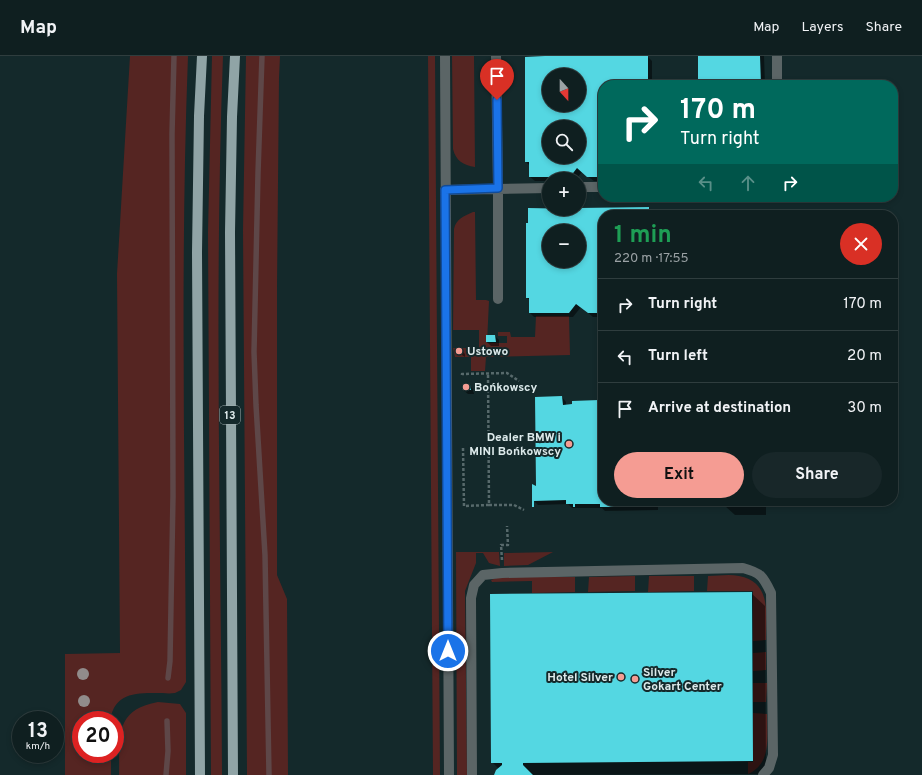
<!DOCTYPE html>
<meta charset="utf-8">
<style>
body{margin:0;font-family:Overpass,sans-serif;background:#182729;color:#f1f3f6;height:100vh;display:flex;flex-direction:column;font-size:15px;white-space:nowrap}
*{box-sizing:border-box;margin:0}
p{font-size:13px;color:#9ba2a5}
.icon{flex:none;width:22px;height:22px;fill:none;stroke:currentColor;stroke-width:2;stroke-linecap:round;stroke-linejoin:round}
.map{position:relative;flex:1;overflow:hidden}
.details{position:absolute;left:598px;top:154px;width:300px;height:296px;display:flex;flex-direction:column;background:#0f1f20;border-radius:16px;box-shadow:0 2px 6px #0003,0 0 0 1px #2f3d3e}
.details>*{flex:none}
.top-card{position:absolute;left:598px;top:24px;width:300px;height:122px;border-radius:16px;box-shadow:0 2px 6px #0003,0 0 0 1px #2f3d3e;background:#00695c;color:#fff;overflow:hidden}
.needle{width:26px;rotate:159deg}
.controls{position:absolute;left:542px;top:12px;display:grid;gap:8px}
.controls a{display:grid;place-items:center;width:44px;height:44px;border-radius:50%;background:#0f1f20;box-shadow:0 2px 6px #0003,0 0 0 1px #2f3d3e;font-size:20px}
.speed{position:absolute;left:12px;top:655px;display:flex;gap:8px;font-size:20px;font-weight:700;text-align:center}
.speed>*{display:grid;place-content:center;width:52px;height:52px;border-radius:50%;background:#0f1f20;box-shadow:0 2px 6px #0003,0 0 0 1px #2f3d3e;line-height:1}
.speed small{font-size:10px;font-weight:400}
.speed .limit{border:6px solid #d22;background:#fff;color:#111}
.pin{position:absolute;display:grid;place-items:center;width:34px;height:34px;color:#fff;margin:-41px -17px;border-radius:50% 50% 50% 0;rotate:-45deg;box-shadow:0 0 4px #0007}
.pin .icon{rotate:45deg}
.me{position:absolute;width:44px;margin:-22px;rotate:0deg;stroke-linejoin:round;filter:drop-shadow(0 0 3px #0008)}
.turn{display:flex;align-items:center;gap:14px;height:84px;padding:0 16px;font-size:18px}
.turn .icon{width:52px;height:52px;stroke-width:2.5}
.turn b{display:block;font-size:28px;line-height:34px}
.lanes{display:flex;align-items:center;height:38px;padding:0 16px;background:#0003;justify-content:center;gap:20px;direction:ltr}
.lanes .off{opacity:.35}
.round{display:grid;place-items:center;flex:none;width:42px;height:42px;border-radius:21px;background:#182729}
.summary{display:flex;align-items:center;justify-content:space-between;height:68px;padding:0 16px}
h1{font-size:24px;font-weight:700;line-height:30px;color:#1e9e55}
.primary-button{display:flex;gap:8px;margin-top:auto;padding:8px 16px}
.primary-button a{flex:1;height:46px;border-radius:24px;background:#f59c93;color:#111;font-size:16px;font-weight:700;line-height:46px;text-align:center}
.primary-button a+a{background:#182729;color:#f1f3f6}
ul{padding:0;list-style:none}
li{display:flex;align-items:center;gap:12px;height:52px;padding:0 16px;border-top:1px solid #2f3d3e}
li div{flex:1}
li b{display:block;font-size:15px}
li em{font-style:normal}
header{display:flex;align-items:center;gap:24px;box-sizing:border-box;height:56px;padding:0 20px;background:#0f1f20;border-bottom:1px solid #2f3d3e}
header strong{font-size:19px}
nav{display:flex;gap:22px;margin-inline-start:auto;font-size:14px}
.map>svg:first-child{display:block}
</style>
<header>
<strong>Map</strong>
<nav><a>Map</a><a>Layers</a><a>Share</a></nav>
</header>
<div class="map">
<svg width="922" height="719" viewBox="0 0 922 719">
<rect width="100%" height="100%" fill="#14292b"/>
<path fill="#552522" d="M130,0H188C180,208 185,417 186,626L181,634L175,637C169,638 163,637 156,637C133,637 115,638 110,664H81V698H111V719H65V598L120,597L117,218Z
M212,0H223C214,239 221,479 222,719H211L208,176Z
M246,0H280L279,22L277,232V519L287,543L288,719H247L243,174Z
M428,0H435L440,719H433Z
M452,0H474L475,111C463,109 456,105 453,93Z
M473,156H475L476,244H486L489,245L487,287H507V280H498V276H510L511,281H535L536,260H569L570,299L486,301L485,315H471V301H455L453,292H458V298H462V292H479V274H453L454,173C456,163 464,160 473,156Z
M456,496H499L500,510L489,507L483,497H476V507L465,535L467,719H457Z
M553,496L528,509L504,510V497Z
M635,520V535L588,536L589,521Z
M649,520H694V535L648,536Z
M708,520C718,520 729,518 739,520C772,526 766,559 766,584L753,585V535H707Z
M499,521H575V536L532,537V525L492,526L491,524Z
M766,596V614L753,615V597Z
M753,627H767L766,646H753Z
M158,646L180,648L186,657V719H119C120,683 113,654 158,646Z
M753,657L767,658C767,679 772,708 748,718V706H753Z"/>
<path fill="#0007" fill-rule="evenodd" d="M546,0L648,1L652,5V29H603V125H594L582,116L576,123H549V125H535L530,121V110L526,106ZM549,19H579V49H549ZM549,71H579V101H549Z
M699,0H764L765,29H700Z
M649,152L653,157V159H603V261H593L581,251L573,261H534L530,257V244L527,242L529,153ZM549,175H579V205H549Z
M495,280L499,284V290H491L487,286Z
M459,294H461L465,298V301L459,297Z
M470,330L474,334V338H468L463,334Z
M562,341L566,346V349L600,345L603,341V445H658V454L605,455L602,452H572L568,448L538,449L533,444Z
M725,445H766V459H735L725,450Z
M751,537L765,550L766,718L496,719L499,713L492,706Z"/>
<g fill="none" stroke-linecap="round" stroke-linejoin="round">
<path stroke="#5e4748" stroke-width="5.5" d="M262,0L258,117L254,296L256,349L265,499L269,719
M168,622L170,605L173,440L172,78L174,0
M166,719L168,695L167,665"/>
</g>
<path fill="#54d7e2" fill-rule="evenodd" d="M545,0H648V29H603V121H587L577,112L570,121H529V106H525V1ZM549,19H579V49H549ZM549,71H579V101H549Z
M698,0H760L761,29H698Z
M649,151V159H603V257H588L576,248L569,257H529V242H526V167H528V152L579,153V152ZM549,175H579V205H549Z
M486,279H495L496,286H486Z
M463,329H470L471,334H462Z
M562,340L563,349L572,348V345L599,344V340H603V445H654V451H600V448H575V451H573V448H566V444L534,445V451H532V428L536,430L535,341Z
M724,445H757V450H724Z
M752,536L753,705L523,707V709L533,719H494L496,714L502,709V707H491L490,538Z"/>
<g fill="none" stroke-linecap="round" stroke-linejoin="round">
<path stroke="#57696b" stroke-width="2.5" stroke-dasharray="3 2" stroke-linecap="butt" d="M462,319V318L507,317L519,325
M463,392L464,450L489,449L488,318
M489,449H514L524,454
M502,504L501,489H508L507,470"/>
<path stroke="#5b6566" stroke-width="10" d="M445,0L449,719
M496,0L498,132V243
M777,0V29
M579,131H603
M445,134L549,132
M472,719L471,542L474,529L483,519L502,517L743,512C761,517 763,520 771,537L773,699L769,712L763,719"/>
<path stroke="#90a4a6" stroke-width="10" d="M200,719L197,196L199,60L202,0
M233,719L230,176L232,61L235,0"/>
</g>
<g fill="#918c8b">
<circle cx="83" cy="618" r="6"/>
<circle cx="84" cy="645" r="6"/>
</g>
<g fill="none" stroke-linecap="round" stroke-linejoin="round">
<defs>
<path id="route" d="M448,595L445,134L498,132L497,44"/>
</defs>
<use href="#route" stroke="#114b97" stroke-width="10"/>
<use href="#route" stroke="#1a73e8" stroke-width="7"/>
</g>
<g fill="#f59c93" stroke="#14292b" stroke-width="1.5">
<circle cx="459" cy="295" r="4"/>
<circle cx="466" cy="331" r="4"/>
<circle cx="569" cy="388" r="4"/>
<circle cx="621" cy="621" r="4"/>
<circle cx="635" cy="623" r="4"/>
</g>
<g text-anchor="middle" stroke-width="4" stroke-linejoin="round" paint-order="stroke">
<rect fill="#14292b" stroke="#a1b0b1" stroke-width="1" x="220" y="350" width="20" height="18" rx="3"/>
<g font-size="11" font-weight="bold" fill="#ddeaeb">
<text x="230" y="363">13</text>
</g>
<g font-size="12" font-weight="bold" fill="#ddeaeb" stroke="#14292b" text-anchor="start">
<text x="467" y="299">Ustowo</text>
<text x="474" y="335">Bońkowscy</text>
<text x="561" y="385" text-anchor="end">Dealer BMW i<tspan x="561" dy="14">MINI Bońkowscy</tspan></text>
<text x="643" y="620">Silver<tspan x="643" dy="14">Gokart Center</tspan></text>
<text x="613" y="625" text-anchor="end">Hotel Silver</text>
</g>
</g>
</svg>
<div class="controls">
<a><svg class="needle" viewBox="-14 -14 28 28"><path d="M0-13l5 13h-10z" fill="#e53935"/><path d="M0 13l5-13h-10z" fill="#9ba2a5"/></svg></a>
<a><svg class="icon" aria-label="search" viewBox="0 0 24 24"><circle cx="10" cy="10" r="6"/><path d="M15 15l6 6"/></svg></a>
<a>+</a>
<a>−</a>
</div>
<div class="speed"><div>13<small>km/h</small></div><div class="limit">20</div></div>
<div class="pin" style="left:497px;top:44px;background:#d93025"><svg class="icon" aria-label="arrive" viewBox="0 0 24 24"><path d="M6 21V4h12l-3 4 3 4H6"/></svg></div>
<svg class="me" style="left:448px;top:595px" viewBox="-20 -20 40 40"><circle r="17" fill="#1a73e8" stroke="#fff" stroke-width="3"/><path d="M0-11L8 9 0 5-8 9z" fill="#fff"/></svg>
<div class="top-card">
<div class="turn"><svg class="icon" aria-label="right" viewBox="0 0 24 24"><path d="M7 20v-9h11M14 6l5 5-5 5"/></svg><div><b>170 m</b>Turn right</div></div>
<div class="lanes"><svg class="icon off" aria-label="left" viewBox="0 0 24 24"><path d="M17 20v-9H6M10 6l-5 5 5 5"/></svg><svg class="icon off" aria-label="ahead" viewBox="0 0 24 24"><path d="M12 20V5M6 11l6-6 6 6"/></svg><svg class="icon" aria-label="right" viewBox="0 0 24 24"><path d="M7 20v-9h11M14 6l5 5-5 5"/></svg></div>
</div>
<section class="details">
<div class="summary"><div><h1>1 min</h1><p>220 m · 17:55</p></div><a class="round" style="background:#d93025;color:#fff"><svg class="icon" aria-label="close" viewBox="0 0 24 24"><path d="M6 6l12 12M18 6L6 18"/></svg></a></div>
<ul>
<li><svg class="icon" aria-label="right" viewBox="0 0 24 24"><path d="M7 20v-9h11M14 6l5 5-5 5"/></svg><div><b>Turn right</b></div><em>170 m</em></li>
<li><svg class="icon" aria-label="left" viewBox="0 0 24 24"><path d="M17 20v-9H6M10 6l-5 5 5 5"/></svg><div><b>Turn left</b></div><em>20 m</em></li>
<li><svg class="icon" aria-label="arrive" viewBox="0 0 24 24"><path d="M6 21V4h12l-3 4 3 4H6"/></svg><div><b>Arrive at destination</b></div><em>30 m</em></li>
</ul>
<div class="primary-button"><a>Exit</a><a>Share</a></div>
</section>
</div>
